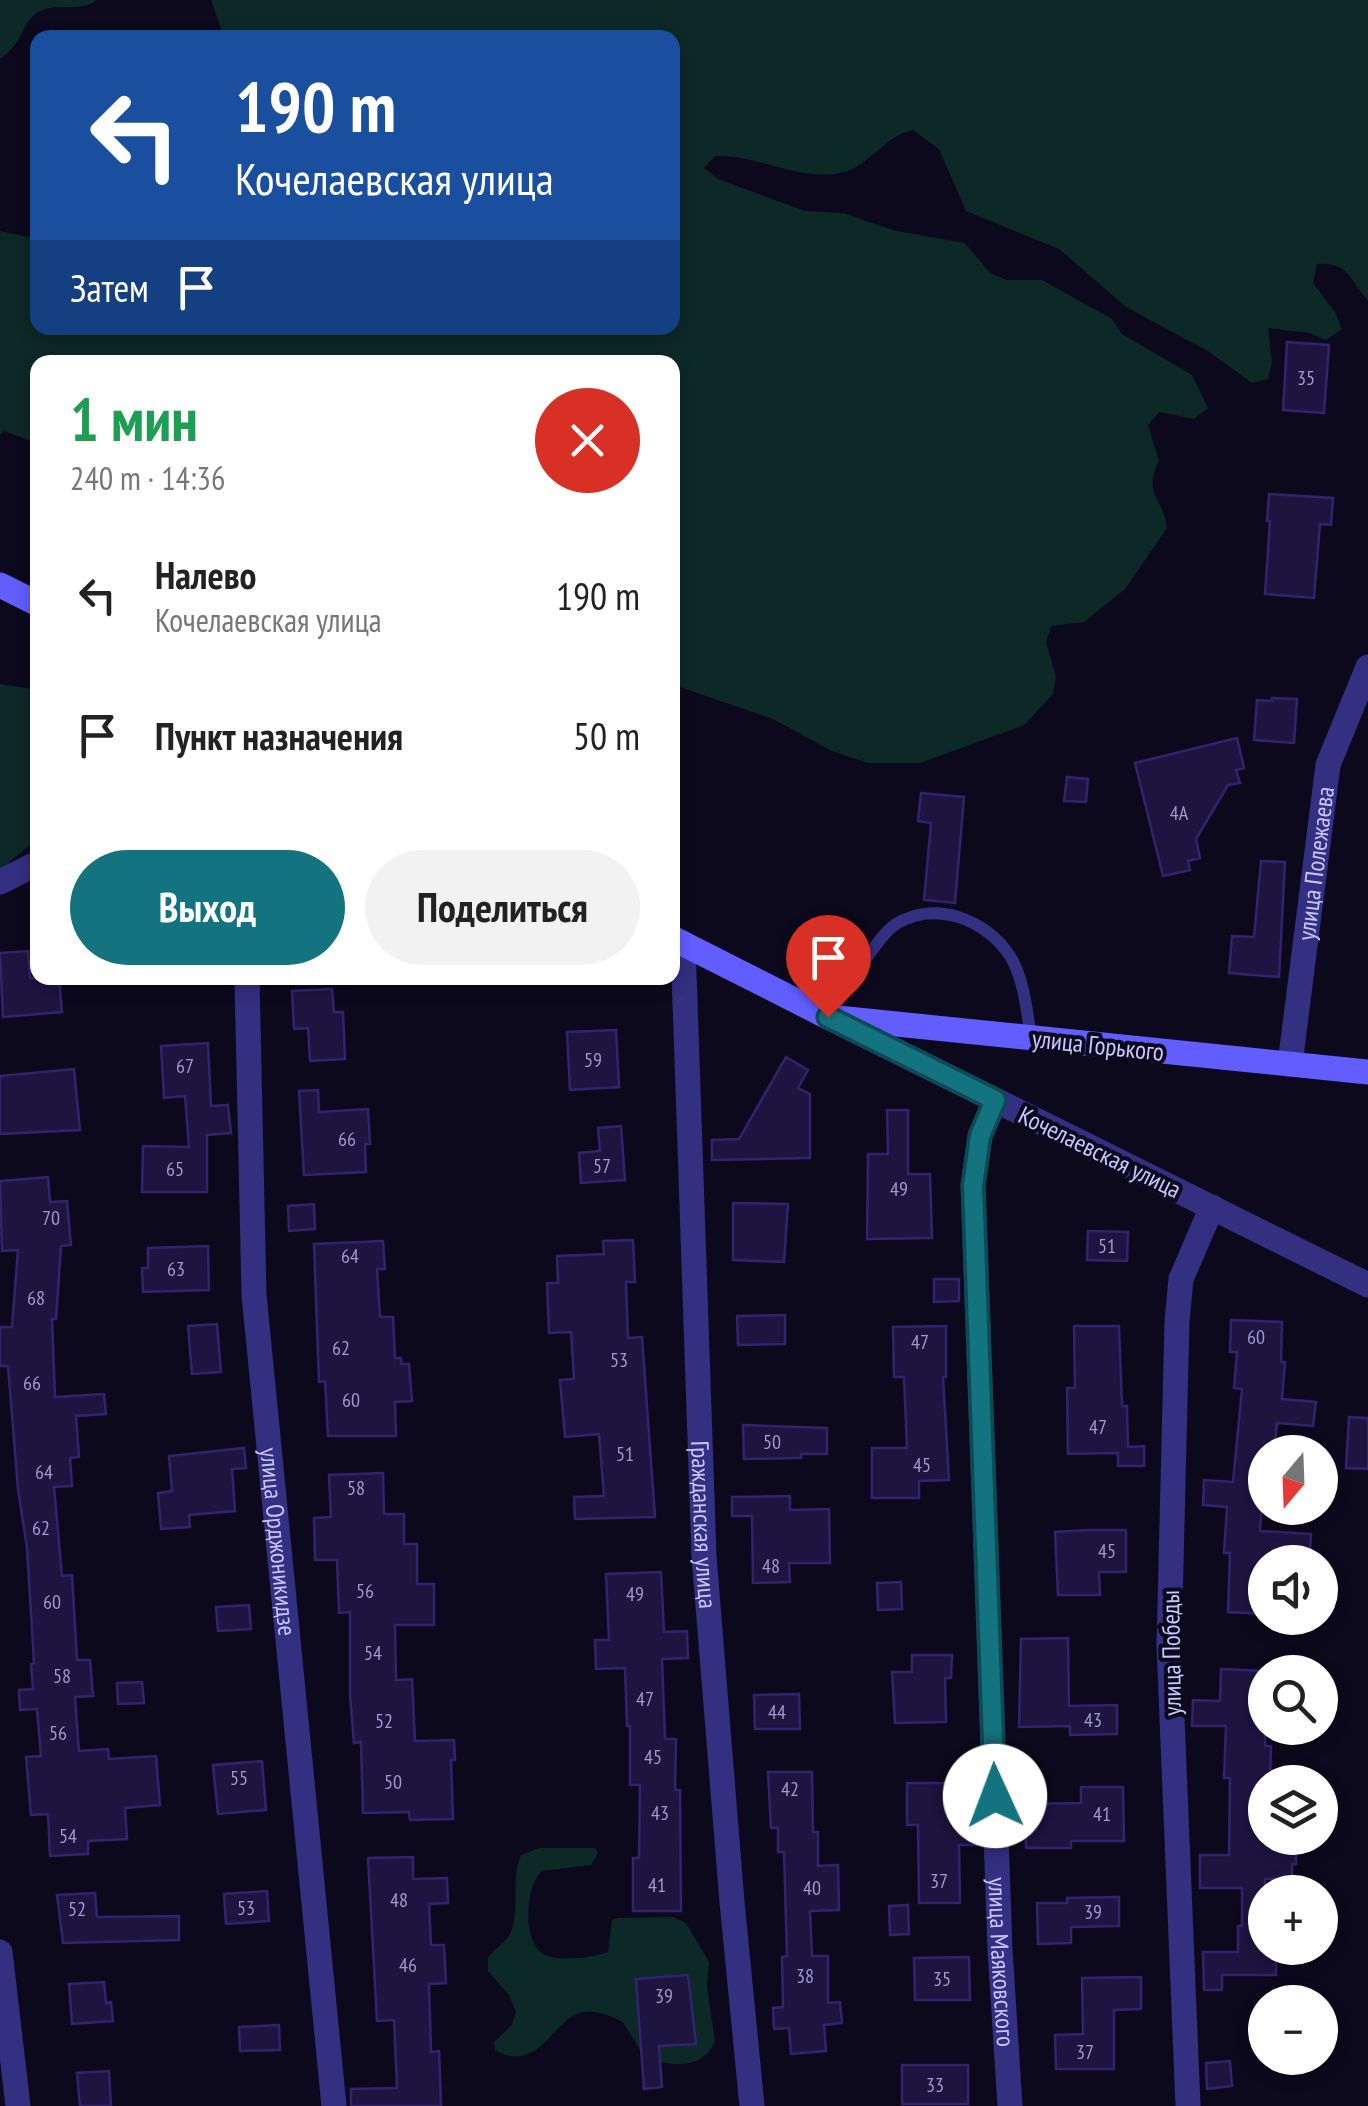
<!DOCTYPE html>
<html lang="ru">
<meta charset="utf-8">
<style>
body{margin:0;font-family:"PT Sans Narrow",sans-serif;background:#f2f2f2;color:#222;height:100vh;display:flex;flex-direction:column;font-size:38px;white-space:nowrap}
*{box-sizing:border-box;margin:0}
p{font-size:32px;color:#767676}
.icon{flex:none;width:55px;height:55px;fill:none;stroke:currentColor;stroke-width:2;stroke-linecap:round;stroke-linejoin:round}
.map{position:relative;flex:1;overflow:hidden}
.side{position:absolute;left:30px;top:355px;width:650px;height:630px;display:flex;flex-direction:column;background:#fff;border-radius:20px;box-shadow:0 5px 15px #0003}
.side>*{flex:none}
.banner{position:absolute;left:30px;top:30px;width:650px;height:305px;border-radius:20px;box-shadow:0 5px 15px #0003;background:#1a4fa0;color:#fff;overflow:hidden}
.needle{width:65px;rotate:199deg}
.buttons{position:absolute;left:1248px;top:1435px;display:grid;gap:20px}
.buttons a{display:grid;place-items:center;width:90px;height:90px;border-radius:50%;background:#fff;box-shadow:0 5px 15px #0003;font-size:50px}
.pin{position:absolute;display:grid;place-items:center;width:85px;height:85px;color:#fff;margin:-102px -42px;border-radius:50% 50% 50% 0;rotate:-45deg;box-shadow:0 0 10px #0007}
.pin .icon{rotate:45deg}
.me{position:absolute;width:110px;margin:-55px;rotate:358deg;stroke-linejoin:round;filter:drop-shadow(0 0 8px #0008)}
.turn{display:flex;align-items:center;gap:35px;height:210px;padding:0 40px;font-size:45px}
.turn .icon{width:130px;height:130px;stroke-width:2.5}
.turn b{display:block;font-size:70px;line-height:85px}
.then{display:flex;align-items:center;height:95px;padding:0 40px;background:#0003;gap:20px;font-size:38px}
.round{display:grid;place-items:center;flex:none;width:105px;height:105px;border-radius:52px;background:#f2f2f2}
.head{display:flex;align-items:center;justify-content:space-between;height:170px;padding:0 40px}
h1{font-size:60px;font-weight:700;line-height:75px;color:#1e9e55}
.cta{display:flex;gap:20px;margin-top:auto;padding:20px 40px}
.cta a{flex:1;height:115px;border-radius:60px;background:#13747f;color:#fff;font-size:40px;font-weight:700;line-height:115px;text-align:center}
.cta a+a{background:#f2f2f2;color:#222}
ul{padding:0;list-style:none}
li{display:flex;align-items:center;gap:30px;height:140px;padding:0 40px}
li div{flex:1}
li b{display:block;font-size:38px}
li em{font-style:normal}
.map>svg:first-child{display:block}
</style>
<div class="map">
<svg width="1368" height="2106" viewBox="0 0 1368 2106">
<rect width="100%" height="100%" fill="#0d091d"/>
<path fill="#0c2827" d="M0,0H97C79,14 54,0 35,14C20,27 24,42 0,59Z
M211,0H1368V301C1350,280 1349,262 1317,264L1313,283L1335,312L1342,329L1326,340L1309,333L1268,328L1272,363L1268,379L1252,383L1208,351L1126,307L1059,249L966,211L939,149L913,130C883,136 869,168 840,173C797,181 757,154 715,156L704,168L718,179L805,211L843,213L896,231L965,243L990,273L1007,280H1042L1112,319L1122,334L1192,375L1208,408L1194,419L1159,412L1148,425L1159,461C1142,495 1163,496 1167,528L1125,589L1084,622L1051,626L1046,643L1056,676L1053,694L1024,725L920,763H868L832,751L773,719L680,687H673L672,362H38L37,443L4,431L0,435V231L37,239L38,328H672V38L224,37Z
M0,684L38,690L37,839L0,870Z
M539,1848H595L598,1853L591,1865L542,1871C525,1886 522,1941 543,1954C557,1962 592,1958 608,1952L612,1920L619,1918L673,1917L686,1923L709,1962L707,1987L715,2041C703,2071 671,2066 645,2058L623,2022C609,2015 592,2008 577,2014C551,2025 536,2074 495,2050L494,2042L512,2025L516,2012L509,1995L488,1971V1958C494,1949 505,1943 510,1934C521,1912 510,1881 521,1855Z"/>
<path fill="#1d1440" stroke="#32236e" stroke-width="2.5" d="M1287,342L1329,345L1324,413L1283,410Z
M1269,494L1333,498L1331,525L1320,524L1314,598L1265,594L1270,521H1267Z
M1272,698L1297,699L1294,743L1254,740L1257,700L1272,701Z
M1237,738L1244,768L1236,770L1240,783L1228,785L1196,839L1200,858L1188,861L1190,870L1163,876L1135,763Z
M1067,777L1088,779L1086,802L1064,801Z
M921,793L964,797L955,903L924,900L931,823L918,821Z
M1261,861L1285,862L1279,977L1229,973L1232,936L1254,937Z
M28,951L30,978H59L62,1012L3,1017L0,953Z
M332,989L334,1012H343L345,1059L310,1061L308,1028L294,1029L292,991Z
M616,1030L619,1087L570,1090L567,1032Z
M208,1043L211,1106L228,1105L231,1133L207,1135V1192H142L143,1146L189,1147L185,1096L164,1098L161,1046Z
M786,1057L808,1070L798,1088L810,1094V1158L712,1160V1140L739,1139Z
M74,1069L80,1130L0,1134V1076Z
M318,1090L319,1112L368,1109L370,1144H365L366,1172L304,1175L299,1091Z
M887,1110H908V1174H930L932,1238L867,1239L868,1154H888Z
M621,1126L625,1180L581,1183L579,1153L600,1151L598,1128Z
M48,1177L50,1202L67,1201L71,1245L61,1246L56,1319H52L55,1397L104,1394L106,1414L76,1416L79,1457L70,1458L72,1486L54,1487L62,1576L72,1575L77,1660H90L93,1696L75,1697L79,1751L108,1749L109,1759L156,1756L160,1805L125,1808L127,1839L88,1841V1854L50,1856L48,1814L31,1815L26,1757L41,1756L37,1709L20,1710L19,1690L33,1689L31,1664L34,1663L27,1548L18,1489L8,1366H0V1327H12L18,1250L2,1251L0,1181Z
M733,1203L788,1204L784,1262L733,1260Z
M314,1204L315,1229L289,1231L288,1206Z
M1088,1231L1128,1232L1127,1261L1087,1260Z
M633,1240L635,1282H626L628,1338L642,1337L655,1517L575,1519L574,1497L604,1496L599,1434L565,1437L560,1380L574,1379L571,1332L549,1333L547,1283H558L557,1256L604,1254L603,1241Z
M383,1241L385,1269H377L380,1317H393L395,1358H401V1364H409L412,1401L395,1402L396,1436H328L325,1381L319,1382L314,1244Z
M208,1246L209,1290L143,1292L142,1268H148V1248Z
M934,1279H959V1301L934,1302Z
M785,1315V1344L738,1345L737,1316Z
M1231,1320L1282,1322L1281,1362H1285L1282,1399L1316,1402L1313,1426L1277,1423L1274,1452H1265L1260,1531L1311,1534L1309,1562H1265V1614L1228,1612L1230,1553H1224L1227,1507L1203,1505L1204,1480L1233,1482L1242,1389L1234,1388L1237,1352H1230Z
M217,1324L221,1372L192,1374L188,1326Z
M946,1326V1377H943L949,1480L919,1481V1498H872V1448H907L904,1377H894L893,1327Z
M1074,1326H1119L1122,1406H1127L1128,1447L1144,1446V1466H1118V1453L1068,1454L1067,1388H1075Z
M1349,1417L1368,1418V1469L1346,1468Z
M743,1425L827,1428V1454H801V1458L744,1459Z
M244,1448L246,1468L232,1469L235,1511L189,1515L190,1527L161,1529L158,1493L172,1491L169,1456Z
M383,1473L384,1514H404V1544H417V1584H434V1625H395L396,1680L412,1679L415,1741L454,1740L455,1760H451L453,1819L410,1820L409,1812L363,1813L361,1742L354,1743L350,1695V1612L339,1613L337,1560H315L314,1518L331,1517L329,1475Z
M790,1496V1510L829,1509L830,1563H789L790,1582L753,1583L752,1516H732V1497Z
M1088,1530H1126V1572H1099L1100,1595H1058L1055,1532Z
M661,1572L664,1632L687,1631L688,1658L662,1659L665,1739H676L675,1790H680L681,1911H633V1858H639L640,1785H630V1726H627L625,1668L596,1669L595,1640H609L606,1574Z
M901,1582L902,1609L878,1610L877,1583Z
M249,1605L251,1629L218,1631L216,1607Z
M1068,1638L1069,1706L1117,1705V1734L1070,1735V1726L1019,1727L1021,1639Z
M912,1655H952L951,1678H945L946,1722L895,1723L892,1672H912Z
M1221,1669L1265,1671V1746H1271L1270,1782H1265V1838L1296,1839V1864H1292V1878L1265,1879V1948H1276V1975H1222V1990H1204L1203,1952H1238V1926H1242V1888H1200V1855H1229L1230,1778H1224L1226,1726H1192L1193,1700L1220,1701Z
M142,1682L144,1703L118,1704L117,1683Z
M799,1694L800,1729H755L754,1695Z
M262,1761L266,1810L218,1814L213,1765Z
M768,1772H812L813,1832H818V1866L838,1865L839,1910L810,1911L812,1956H828V2003L840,2002L842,2023L824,2025L826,2051L791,2054L789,2028L774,2029L773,2008L783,2007L782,1957L787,1956L784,1852H778V1828H771Z
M907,1783H952L953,1816H977V1845H959L960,1903H919L918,1825H907Z
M1081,1787H1123L1124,1841H1071V1848H1026L1025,1804L1081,1803Z
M413,1857V1879L447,1878L448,1903L429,1904L431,1945H444L446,1983L429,1984L431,2052L439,2051L441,2106H351V2089L397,2088L394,2020L377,2021L368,1858Z
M267,1891L269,1921L226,1924L224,1894Z
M95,1893L97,1917L179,1916V1940L63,1943L57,1895Z
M1119,1897V1926L1071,1927V1943L1038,1944L1037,1903H1067V1898Z
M908,1905L909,1934L890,1935L889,1906Z
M969,1957L970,2000H915L914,1958Z
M688,1975L696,2044L659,2046L662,2087L644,2089L636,1979Z
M1141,1977V2009L1114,2010V2069H1056L1055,2035L1083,2034L1082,1978Z
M104,1982L106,2003L111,2002L113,2021L72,2024L69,1984Z
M279,2025L280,2050L240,2051L239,2027Z
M1230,2061L1232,2086L1207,2089L1206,2063Z
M902,2065H968V2104H902Z
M109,2071L111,2106H80L77,2073Z"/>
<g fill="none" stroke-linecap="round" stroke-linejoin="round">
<path stroke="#332f81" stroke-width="12" d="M828,1017C842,996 877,936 896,924C935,900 986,919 1010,956C1024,979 1027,1012 1031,1038"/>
<g stroke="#332f81" stroke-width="25">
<path id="s1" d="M683,943L704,1556L732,1902L752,2106"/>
<path id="s2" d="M247,978L254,1295L334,2106"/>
<path id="s3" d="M1290,1064L1328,765L1368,667"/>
<path id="s4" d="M995,1101L980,1136L973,1185L1000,1949L1010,2106"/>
<path d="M0,1952L18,2106"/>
<path d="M1188,2106L1169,1645L1177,1321L1181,1279L1212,1207"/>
</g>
<path stroke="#332f81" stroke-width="25" d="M0,882L38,863
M830,1018L1368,1285"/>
<path stroke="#615dff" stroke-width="25" d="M0,585L38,604
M672,938L828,1017L1368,1072"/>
</g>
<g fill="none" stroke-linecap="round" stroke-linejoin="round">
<defs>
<path id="route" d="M828,1017L995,1100L980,1136L973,1186L995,1796"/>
</defs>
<use href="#route" stroke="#0c4b53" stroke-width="25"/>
<use href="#route" stroke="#13747f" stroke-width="18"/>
</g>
<g text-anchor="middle" stroke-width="8" stroke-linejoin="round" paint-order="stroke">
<g font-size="20" fill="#a09acf">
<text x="1306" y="385">35</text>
<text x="1179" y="820">4А</text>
<text x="593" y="1067">59</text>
<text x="185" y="1073">67</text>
<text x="347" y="1146">66</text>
<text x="602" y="1173">57</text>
<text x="175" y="1176">65</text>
<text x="899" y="1196">49</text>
<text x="51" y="1225">70</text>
<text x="1107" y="1253">51</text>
<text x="350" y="1263">64</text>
<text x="176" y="1276">63</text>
<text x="36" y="1305">68</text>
<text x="1256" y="1344">60</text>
<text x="920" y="1349">47</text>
<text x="341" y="1355">62</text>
<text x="619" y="1367">53</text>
<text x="32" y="1390">66</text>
<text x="351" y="1407">60</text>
<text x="1098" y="1434">47</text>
<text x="772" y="1449">50</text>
<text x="625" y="1461">51</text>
<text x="922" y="1472">45</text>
<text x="44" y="1479">64</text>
<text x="356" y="1495">58</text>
<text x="41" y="1535">62</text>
<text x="1107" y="1558">45</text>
<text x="771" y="1573">48</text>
<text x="365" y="1598">56</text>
<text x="635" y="1601">49</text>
<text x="52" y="1609">60</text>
<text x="373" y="1660">54</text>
<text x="62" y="1683">58</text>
<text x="645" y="1706">47</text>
<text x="777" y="1719">44</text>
<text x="1093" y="1727">43</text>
<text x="384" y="1728">52</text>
<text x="58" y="1740">56</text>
<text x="653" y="1764">45</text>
<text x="239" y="1785">55</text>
<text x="393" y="1789">50</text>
<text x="790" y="1796">42</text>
<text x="660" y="1820">43</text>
<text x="1102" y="1821">41</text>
<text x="68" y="1843">54</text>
<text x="939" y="1888">37</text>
<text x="657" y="1892">41</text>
<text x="812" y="1895">40</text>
<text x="399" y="1907">48</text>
<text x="246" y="1915">53</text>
<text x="77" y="1916">52</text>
<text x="1093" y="1919">39</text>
<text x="408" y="1972">46</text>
<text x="805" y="1983">38</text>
<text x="942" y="1986">35</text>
<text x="664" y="2003">39</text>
<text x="1085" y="2059">37</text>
<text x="935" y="2092">33</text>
</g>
<g font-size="25" fill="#ccc6ff" stroke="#0d091d">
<text dy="9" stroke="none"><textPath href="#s3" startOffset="202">улица Полежаева</textPath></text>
<text transform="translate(1098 1045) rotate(6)" y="9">улица Горького</text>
<text transform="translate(1100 1152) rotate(26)" y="9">Кочелаевская улица</text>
<text dy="9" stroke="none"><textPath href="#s1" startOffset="582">Гражданская улица</textPath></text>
<text dy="9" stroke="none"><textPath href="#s2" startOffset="565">улица Орджоникидзе</textPath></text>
<text transform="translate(1171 1653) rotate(-91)" y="9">улица Победы</text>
<text dy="9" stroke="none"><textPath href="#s4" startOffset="865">улица Маяковского</textPath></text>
</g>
</g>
</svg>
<div class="buttons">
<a><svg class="needle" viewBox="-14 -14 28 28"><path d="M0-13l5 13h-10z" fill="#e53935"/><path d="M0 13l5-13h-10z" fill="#767676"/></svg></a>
<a><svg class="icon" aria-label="sound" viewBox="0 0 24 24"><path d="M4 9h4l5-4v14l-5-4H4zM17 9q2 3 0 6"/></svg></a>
<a><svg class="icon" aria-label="search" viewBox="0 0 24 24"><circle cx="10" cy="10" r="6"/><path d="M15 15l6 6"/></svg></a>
<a><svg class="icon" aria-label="layers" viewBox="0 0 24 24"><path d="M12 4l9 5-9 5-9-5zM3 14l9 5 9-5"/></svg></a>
<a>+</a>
<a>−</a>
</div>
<div class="pin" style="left:828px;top:1017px;background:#d93025"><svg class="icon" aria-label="arrive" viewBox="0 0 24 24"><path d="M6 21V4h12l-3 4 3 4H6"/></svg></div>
<svg class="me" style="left:995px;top:1796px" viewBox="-20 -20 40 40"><circle r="19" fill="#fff"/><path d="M0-13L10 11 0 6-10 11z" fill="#13747f"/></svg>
<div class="banner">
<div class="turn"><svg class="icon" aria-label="left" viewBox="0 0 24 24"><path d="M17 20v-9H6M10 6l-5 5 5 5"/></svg><div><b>190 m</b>Кочелаевская улица</div></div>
<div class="then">Затем<svg class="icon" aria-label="arrive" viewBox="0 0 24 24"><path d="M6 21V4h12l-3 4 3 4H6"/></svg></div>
</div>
<section class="side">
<div class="head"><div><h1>1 мин</h1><p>240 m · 14:36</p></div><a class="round" style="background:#d93025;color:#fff"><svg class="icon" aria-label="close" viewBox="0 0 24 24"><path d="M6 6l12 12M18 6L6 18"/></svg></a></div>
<ul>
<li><svg class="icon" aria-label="left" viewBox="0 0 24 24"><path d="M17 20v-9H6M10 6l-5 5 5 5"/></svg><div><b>Налево</b><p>Кочелаевская улица</p></div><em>190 m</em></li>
<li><svg class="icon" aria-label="arrive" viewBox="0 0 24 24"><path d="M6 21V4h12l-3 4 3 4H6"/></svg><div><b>Пункт назначения</b></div><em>50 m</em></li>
</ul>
<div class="cta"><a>Выход</a><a>Поделиться</a></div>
</section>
</div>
